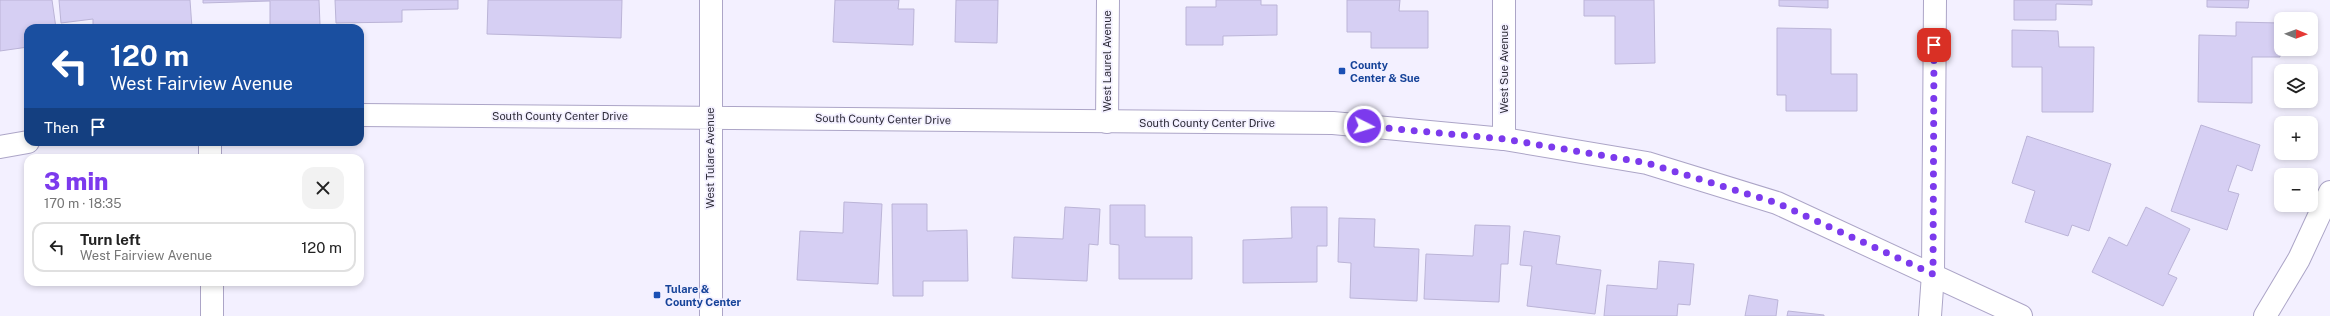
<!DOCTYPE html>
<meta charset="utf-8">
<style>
body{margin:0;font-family:"Public Sans",sans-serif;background:#f2f2f2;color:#222;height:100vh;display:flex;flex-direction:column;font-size:15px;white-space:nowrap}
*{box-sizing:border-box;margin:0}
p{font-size:13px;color:#767676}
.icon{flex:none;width:22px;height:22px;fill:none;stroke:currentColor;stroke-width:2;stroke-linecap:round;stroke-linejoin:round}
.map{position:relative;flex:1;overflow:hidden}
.details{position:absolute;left:24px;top:154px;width:340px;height:132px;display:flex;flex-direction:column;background:#fff;border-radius:12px;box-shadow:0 2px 6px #0003}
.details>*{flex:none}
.top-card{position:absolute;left:24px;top:24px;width:340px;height:122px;border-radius:12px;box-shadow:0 2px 6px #0003;background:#1a4fa0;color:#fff;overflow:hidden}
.needle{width:26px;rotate:91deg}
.controls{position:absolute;left:2274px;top:12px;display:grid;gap:8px}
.controls a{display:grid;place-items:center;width:44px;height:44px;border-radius:8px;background:#fff;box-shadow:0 2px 6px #0003;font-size:20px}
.pin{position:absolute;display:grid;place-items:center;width:34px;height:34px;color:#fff;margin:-17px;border-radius:8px;box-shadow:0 2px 6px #0006}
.me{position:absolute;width:44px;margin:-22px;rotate:95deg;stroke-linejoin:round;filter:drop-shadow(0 0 3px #0008)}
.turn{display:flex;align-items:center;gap:14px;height:84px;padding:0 20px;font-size:18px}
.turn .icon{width:52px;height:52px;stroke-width:2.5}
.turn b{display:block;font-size:28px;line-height:34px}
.then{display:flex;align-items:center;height:38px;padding:0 20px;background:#0003;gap:8px;font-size:15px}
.round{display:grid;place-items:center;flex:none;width:42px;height:42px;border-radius:12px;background:#f2f2f2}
.summary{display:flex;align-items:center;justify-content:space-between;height:68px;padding:0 20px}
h1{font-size:24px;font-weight:800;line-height:30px;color:#7c3aed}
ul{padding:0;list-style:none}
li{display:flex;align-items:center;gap:12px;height:50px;margin:0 8px 6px;padding:0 12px;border:2px solid #e0e0e0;border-radius:12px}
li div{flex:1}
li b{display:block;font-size:15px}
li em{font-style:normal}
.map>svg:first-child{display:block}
</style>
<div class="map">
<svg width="2330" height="316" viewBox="0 0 2330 316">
<rect width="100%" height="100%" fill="#f3f0ff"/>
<path fill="#d6cff3" stroke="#bbb4d7" d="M0,0H52L56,28H28V47L0,51Z
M59,0H190L192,28H93V19L61,23Z
M203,0H319L320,25L270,27V1L203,3Z
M335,0H458V9L402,10V22L336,23Z
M488,0H622L621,38L487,34Z
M835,0H899L898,9H914L913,45L833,42Z
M956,0H998L997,43L955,42Z
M1216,0H1261V5H1277V35L1223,36V45H1186V7H1216Z
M1347,0H1400L1399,11H1428V48H1371V32H1347Z
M1584,0H1654L1655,63L1615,64V16H1584Z
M1779,0H1828V8L1779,6Z
M2014,0H2092V5L2056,4V20H2014Z
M2207,0H2249L2248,8L2207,7Z
M2236,22L2280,23V57H2252V103L2198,102L2199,35L2236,36Z
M1777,28L1831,29V74H1857V111H1786V95H1777Z
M2012,30L2058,31L2059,47H2094L2093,112H2042V67H2012Z
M2201,125L2260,145L2252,171L2237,165L2228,191L2239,194L2227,230L2171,211Z
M2027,136L2111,164L2089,231L2072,225L2068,236L2025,222L2035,191L2012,183Z
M844,202L882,204L878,284L797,280L800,231L843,233Z
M892,204H927V231L967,230L968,281H923V296H893Z
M1110,205H1145V237H1192V279H1119V245L1110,244Z
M1065,207L1100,209L1098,245L1089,244L1087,281L1012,278L1014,237L1063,239Z
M1291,207H1327V246H1317V282L1243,283V240L1292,238Z
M2146,207L2190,229L2168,274L2177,278L2163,306L2092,272L2109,237L2127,246Z
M1339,218L1375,219L1374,247L1419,249L1417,301L1350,298L1351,263L1338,262Z
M1475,225L1510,226L1508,264H1501L1499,302L1424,299L1426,254L1473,256Z
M1524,231L1560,236L1556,264L1601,270L1595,314L1527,306L1532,266L1520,265Z
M1659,261L1694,264L1690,305L1678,304L1677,316H1604L1607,285L1657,289Z
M1749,295L1778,300L1776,316H1745Z
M1788,311L1824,315V316H1787Z"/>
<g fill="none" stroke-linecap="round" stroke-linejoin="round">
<defs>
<path id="minor" d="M1107,122L1108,0
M1504,139V0
M210,142V158
M212,282V316
M1930,316L1933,274L1935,0
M2265,316L2299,259L2330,192"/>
<path id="tertiary" d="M360,115L1333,123L1504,139L1647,163L1777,203L2021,316
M0,147L28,142
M711,316V0"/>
</defs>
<use href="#minor" stroke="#aca5c7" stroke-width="24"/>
<use href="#tertiary" stroke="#aca5c7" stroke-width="24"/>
<use href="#minor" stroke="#fff" stroke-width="22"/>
<use href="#tertiary" stroke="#fff" stroke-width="22"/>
</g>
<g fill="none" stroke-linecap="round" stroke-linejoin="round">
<path stroke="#7c3aed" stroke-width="7" stroke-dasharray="0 12.6" d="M1364,126L1504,139L1647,163L1777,203L1933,274L1934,45"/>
</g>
<g fill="#1a4fb4" stroke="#f3f0ff" stroke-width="1.5">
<rect x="1338" y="67" width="8" height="8" rx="2"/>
<rect x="653" y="291" width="8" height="8" rx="2"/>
</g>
<g text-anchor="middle" stroke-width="3.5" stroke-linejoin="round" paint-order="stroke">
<g font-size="11" fill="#2e2c39" stroke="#f3f0ff">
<text transform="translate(1107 61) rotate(-90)" y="4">West Laurel Avenue</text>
<text transform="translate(1504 69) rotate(-90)" y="4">West Sue Avenue</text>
<text x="560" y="120">South County Center Drive</text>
<text transform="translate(883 119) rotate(1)" y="4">South County Center Drive</text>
<text x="1207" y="127">South County Center Drive</text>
<text transform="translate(710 158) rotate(-90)" y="4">West Tulare Avenue</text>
</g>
<g font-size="11" font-weight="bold" fill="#164399" stroke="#f3f0ff" text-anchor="start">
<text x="1350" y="69">County<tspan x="1350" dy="13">Center &amp; Sue</tspan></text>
<text x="665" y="293">Tulare &amp;<tspan x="665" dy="13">County Center</tspan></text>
</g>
</g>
</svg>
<div class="controls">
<a><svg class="needle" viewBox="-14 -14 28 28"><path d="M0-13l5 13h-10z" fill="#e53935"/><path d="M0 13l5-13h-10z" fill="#767676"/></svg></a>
<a><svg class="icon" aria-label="layers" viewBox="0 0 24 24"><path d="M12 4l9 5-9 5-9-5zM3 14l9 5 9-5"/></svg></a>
<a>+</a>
<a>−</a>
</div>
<div class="pin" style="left:1934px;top:45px;background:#d93025"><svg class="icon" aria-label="arrive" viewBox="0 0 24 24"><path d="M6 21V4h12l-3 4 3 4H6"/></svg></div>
<svg class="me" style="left:1364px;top:126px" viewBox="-20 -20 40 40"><circle r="17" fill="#7c3aed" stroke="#fff" stroke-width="3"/><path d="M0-11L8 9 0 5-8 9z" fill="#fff"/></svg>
<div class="top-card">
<div class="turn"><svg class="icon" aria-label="left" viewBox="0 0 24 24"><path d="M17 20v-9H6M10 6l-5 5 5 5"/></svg><div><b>120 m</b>West Fairview Avenue</div></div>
<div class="then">Then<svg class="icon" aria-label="arrive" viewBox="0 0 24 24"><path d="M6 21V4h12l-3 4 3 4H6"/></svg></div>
</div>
<section class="details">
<div class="summary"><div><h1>3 min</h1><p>170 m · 18:35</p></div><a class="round"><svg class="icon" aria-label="close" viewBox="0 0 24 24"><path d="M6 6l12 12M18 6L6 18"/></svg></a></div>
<ul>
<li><svg class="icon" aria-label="left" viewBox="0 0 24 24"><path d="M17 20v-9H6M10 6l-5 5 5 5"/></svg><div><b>Turn left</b><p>West Fairview Avenue</p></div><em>120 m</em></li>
</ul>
</section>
</div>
